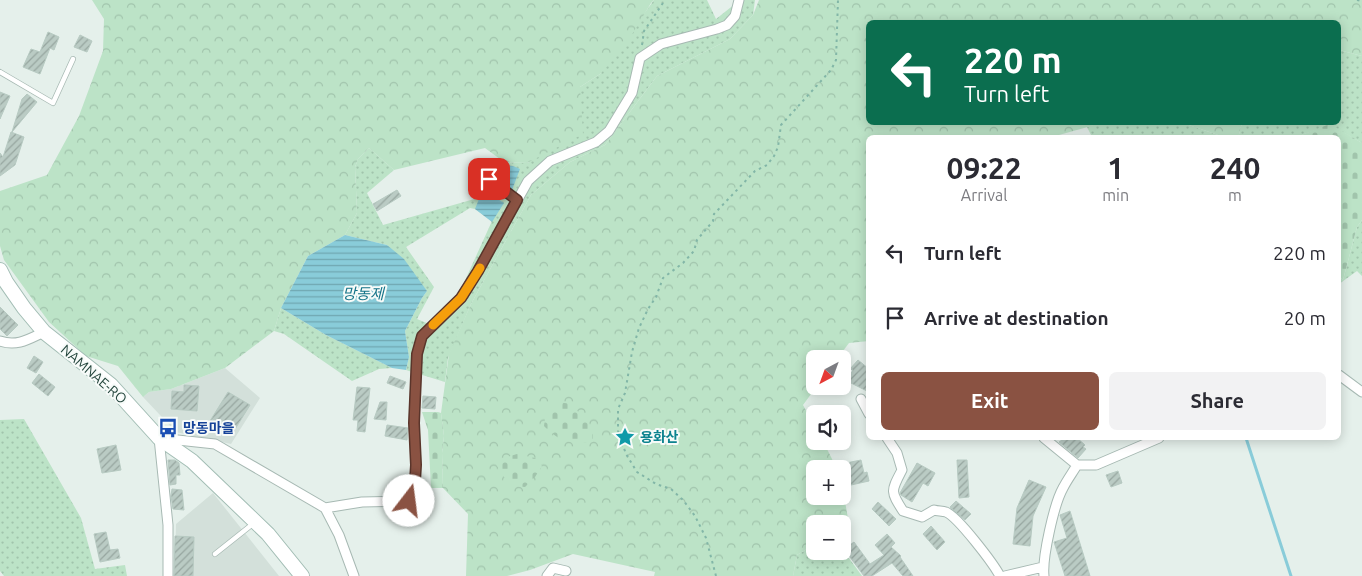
<!DOCTYPE html>
<meta charset="utf-8">
<style>
body{margin:0;font-family:Ubuntu,"Noto Sans KR",sans-serif;background:#f2f2f3;color:#2b2b33;height:100vh;display:flex;flex-direction:column;font-size:19px;white-space:nowrap}
*{box-sizing:border-box;margin:0}
p{font-size:16px;color:#7c7c81}
.icon{flex:none;width:28px;height:28px;fill:none;stroke:currentColor;stroke-width:2;stroke-linecap:round;stroke-linejoin:round}
.map{position:relative;flex:1;overflow:hidden}
.details{position:absolute;left:866px;top:135px;width:475px;height:305px;display:flex;flex-direction:column;background:#fff;border-radius:8px;box-shadow:0 2px 12px #0003}
.details>*{flex:none}
.banner{position:absolute;left:866px;top:20px;width:475px;height:105px;border-radius:8px;box-shadow:0 2px 12px #0003;background:#0b6e4f;color:#fff;overflow:hidden}
.needle{width:32px;rotate:221deg}
.controls{position:absolute;left:806px;top:350px;display:grid;gap:10px}
.controls a{display:grid;place-items:center;width:45px;height:45px;border-radius:8px;background:#fff;box-shadow:0 2px 12px #0003;font-size:25px}
.pin{position:absolute;display:grid;place-items:center;width:42px;height:42px;color:#fff;margin:-21px;border-radius:10px;box-shadow:0 2px 8px #0006}
.me{position:absolute;width:55px;margin:-28px;rotate:15deg;stroke-linejoin:round;filter:drop-shadow(0 0 4px #0008)}
.turn{display:flex;align-items:center;gap:18px;height:105px;padding:0 15px;font-size:22px}
.turn .icon{width:65px;height:65px;stroke-width:2.5}
.turn b{display:block;font-size:35px;line-height:42px}
.eta{display:flex;justify-content:space-evenly;align-items:center;height:85px;text-align:center}
.eta b{font-size:30px;font-weight:700;line-height:35px}
.button{display:flex;gap:10px;margin-top:auto;padding:10px 15px}
.button a{flex:1;height:58px;border-radius:8px;background:#8a5242;color:#fff;font-size:20px;font-weight:700;line-height:58px;text-align:center}
.button a+a{background:#f2f2f3;color:#2b2b33}
ul{padding:0;list-style:none}
li{display:flex;align-items:center;gap:15px;height:65px;padding:0 15px}
li div{flex:1}
li b{display:block;font-size:19px}
li em{font-style:normal}
.map>svg:first-child{display:block}
</style>
<div class="map">
<svg width="1362" height="576" viewBox="0 0 1362 576">
<defs>
<pattern id="grass-dots" width="8" height="8" patternUnits="userSpaceOnUse" patternTransform="scale(1.25)"><rect width="8" height="8" fill="#bce3c7"/><path d="M2 2h.1M6 6h.1" fill="none" stroke="#a1c4ac" stroke-width="1.8" stroke-linecap="round"/></pattern>
<pattern id="forest-crowns" width="20" height="18" patternUnits="userSpaceOnUse" patternTransform="scale(1.25)"><rect width="20" height="18" fill="#bce3c7"/><path d="M2 6a3 3 0 1 1 6 0M12 15a3 3 0 1 1 6 0" fill="none" stroke="#a1c4ac"/></pattern>
<pattern id="cemetery-stones" width="16" height="16" patternUnits="userSpaceOnUse" patternTransform="scale(1.25)"><rect width="16" height="16" fill="#bce3c7"/><path d="M2 7V4a2 2 0 0 1 4 0v3zM10 15v-3a2 2 0 0 1 4 0v3z" fill="#a1c4ac"/></pattern>
<pattern id="water-rules" width="6" height="5" patternUnits="userSpaceOnUse" patternTransform="scale(1.25)"><rect width="6" height="5" fill="#89ccd9"/><path d="M0 2.5h6" fill="none" stroke="#70a7b1"/></pattern>
<pattern id="building-hatch" width="6" height="6" patternUnits="userSpaceOnUse" patternTransform="scale(1.25)"><rect width="6" height="6" fill="#bacbc4"/><path d="M-1 1l2-2M0 6l6-6M5 7l2-2" fill="none" stroke="#97a6a0"/></pattern>
</defs>
<rect width="100%" height="100%" fill="#e5f0eb"/>
<path fill="#d3e0da" d="M225,368L260,398L231,444L176,432L143,397L149,392L171,389Z
M213,493L279,576H175L176,524Z"/>
<path fill="url(#grass-dots)" d="M654,0H707L716,19L740,0H755L753,15L730,39L657,76L605,145L570,162L531,195L471,304L448,358L445,382L419,374L426,339L462,287L492,221L475,209L470,208L406,247L434,287L417,319L429,324L416,337L412,372L406,370L409,357L405,331L422,298L427,291L387,245L345,235L357,213L355,167L358,159L369,148L394,170L367,193L383,225L485,196L488,172L504,162L528,163L580,87L600,74Z
M1339,50L1362,56V143L1330,125L1296,137L1238,138L1242,123L1339,122Z
M1102,122L1183,123L1224,137H1092L1087,127Z
M1362,220V276L1357,271L1339,284V276L1343,280L1357,227Z
M281,308L326,335L392,368L379,369L352,381L284,334L274,331Z
M24,419L81,518L95,569L125,565L127,576H4L0,571V420Z
M815,544V551L843,550L862,576H793L797,555Z"/>
<path fill="url(#forest-crowns)" d="M92,0H654L651,3L625,46L600,74L580,87L583,134L527,163L504,162L485,148L394,170L369,148L358,159L355,167L357,213L345,235L308,256L281,308L274,331L225,368L171,389L149,392L143,397L118,366L86,356L49,322L4,260L0,246V191L47,175L79,116L103,51L104,19Z
M759,0H1362V56L1339,50V22H869V122L1102,123L1059,135L1058,137L869,138V341L849,343L837,359H815V386H817L803,405L815,427V441H823L832,459L836,469H815V496H842L843,489L848,519L842,524H815V544L797,555L793,576H654L655,572L573,554L530,570L507,576H466L468,514L443,488L442,453L444,436L441,413L449,354L471,304L531,195L570,162L605,145L657,76L730,39L753,15Z
M1183,123H1242L1238,138L1224,137Z"/>
<path fill="url(#cemetery-stones)" d="M1330,124L1362,143V220L1357,227L1343,280L1339,276V138L1296,137Z
M560,402L570,404L588,421L593,435V442C569,443 561,443 544,426L546,411Z
M422,412H438L441,413L444,436L442,453L443,488H431L428,430Z
M517,454L535,458L542,466L535,477L525,487C507,486 505,478 496,464L504,458Z"/>
<path fill="url(#water-rules)" d="M502,165L513,166L520,169L512,190L493,175Z
M485,196L496,198L504,203L492,222L475,209L479,199Z
M345,235L387,245L404,259L427,291L422,298L405,331L409,357L406,370L392,368L326,335L281,308L308,256Z"/>
<g fill="none" stroke-linecap="round" stroke-linejoin="round">
<path stroke="#89ccd9" stroke-width="3" d="M1246,438L1291,576"/>
</g>
<path fill="url(#building-hatch)" stroke="#b7cac2" d="M48,32L59,37L54,50L50,48L40,74L23,67L31,49L40,52Z
M80,35L92,41L87,52L74,47Z
M0,92L10,96L0,119Z
M27,94L37,102L12,132L22,99Z
M11,132L24,137L15,165L0,176V153L3,157Z
M397,190L401,196L377,211L373,204Z
M0,307L18,325L7,336L0,329Z
M34,356L43,362L36,373L27,368Z
M858,360L869,369V392L847,381L853,370L850,369Z
M39,374L55,387L48,396L32,383Z
M390,376L406,382L403,389L387,383Z
M184,385L199,386L197,411L171,409L172,391L184,392Z
M357,387L370,388L365,432L357,431L358,420H353Z
M228,392L250,405L232,434L210,421Z
M423,396L436,397L435,409L422,408Z
M380,402H387L386,420L374,419Z
M387,425L408,428L407,440L385,436Z
M1065,438H1077L1085,445L1083,447L1086,449L1078,458L1059,442Z
M116,445L121,470L102,473L97,449Z
M168,460H175L179,463L180,475H176V484L170,485Z
M861,460L864,473L867,472L869,481L851,485L846,463Z
M957,460H967L969,497L959,498Z
M917,463L935,473L928,486L923,483L912,502L901,495L900,493Z
M1118,471L1122,483L1111,487L1106,475Z
M1029,480L1046,487L1033,516L1030,546L1013,544L1017,508Z
M172,489L182,490L184,510L173,509L171,496Z
M956,501L971,514L965,520L950,507Z
M878,502L896,519L889,526L872,509Z
M1070,511L1090,576H1065L1054,542L1067,538L1060,515Z
M931,526L945,542L937,550L923,534Z
M106,532L110,550L118,549L120,558L100,562L94,534Z
M887,534L895,543L891,547L901,556L900,557L913,576H903L892,563L872,576H864L844,549L854,542L870,564L884,555L875,545Z
M175,536L194,537L193,576H174Z"/>
<g fill="none" stroke-linecap="round" stroke-linejoin="round">
<defs>
<path id="lane" d="M0,72L53,103L73,59
M489,179L517,200
M215,554L254,523"/>
<path id="street" d="M0,341C17,347 29,339 44,332
M1339,375L1362,392
M861,399L869,414
M887,438L897,453L902,470C891,491 890,491 903,511L922,517L934,510C937,511 942,511 946,512C958,517 993,563 1000,576
M1044,438L1077,465
M168,576V525L159,438L215,444L325,508
M354,576L339,535L325,508L362,502L409,501L414,497L416,465L414,423L417,354L422,336L461,298L478,271L528,181L550,161L596,142L609,131L632,93L640,58L661,44L717,29L727,25L735,16L739,0
M547,576L553,568L566,571
M1005,576L1043,567
M1044,576C1042,558 1054,504 1063,488C1067,480 1073,472 1077,465H1096L1159,438"/>
<path id="secondary" d="M0,270L6,282L24,308L44,332L111,385L159,438L192,461L268,534L302,576"/>
</defs>
<use href="#lane" stroke="#a7b9b3" stroke-width="6"/>
<use href="#street" stroke="#a7b9b3" stroke-width="11"/>
<use href="#secondary" stroke="#a2bdb4" stroke-width="16"/>
<path stroke="#82b6a7" stroke-width="2" stroke-dasharray="2.5 4" stroke-linecap="butt" d="M1357,0L1362,1
M642,45L644,31L665,0
M716,576L706,538L695,516L683,500L671,489L656,484L637,472L626,454L618,431V409L625,393L632,352L639,328L648,309L656,297L663,278L683,263L694,251L697,240L713,221L714,214L755,171L767,165L774,156L778,147L781,125L831,70L836,60L838,0"/>
<use href="#lane" stroke="#fff" stroke-width="4.5"/>
<use href="#street" stroke="#fff" stroke-width="9"/>
<use href="#secondary" stroke="#fff" stroke-width="14"/>
</g>
<g fill="none" stroke-linecap="round" stroke-linejoin="round">
<defs>
<path id="route" d="M409,501L414,497L416,465L414,423L417,354L422,336L461,298L478,271L517,200L489,179"/>
</defs>
<use href="#route" stroke="#5a352b" stroke-width="12"/>
<use href="#route" stroke="#8a5242" stroke-width="9"/>
<path stroke="#f59e0b" stroke-width="9" d="M433,325L461,298L480,268"/>
</g>
<defs>
<symbol id="bus-bare" viewBox="-9 -9 18 18"><path d="M-5-6H5V4H4V6H2V4H-2V6H-4V4H-5ZM-3.5-4V0h7V-4ZM-3.5 1.2v1.5H-2V1.2ZM2 1.2v1.5H3.5V1.2Z" fill="#1a4fb4" stroke="#f7fbf9" stroke-width="2.5" paint-order="stroke"/></symbol>
<symbol id="sight-bare" viewBox="-9 -9 18 18"><path d="M0-6L1.8-2.2L6-1.7L2.9 1.2L3.7 5.4L0 3.3L-3.7 5.4L-2.9 1.2L-6-1.7L-1.8-2.2Z" fill="#0f9aa8" stroke="#f7fbf9" stroke-width="2.5" paint-order="stroke"/></symbol>
</defs>
<g fill-rule="evenodd">
<use href="#bus-bare" x="154" y="414" width="28" height="28"/>
<use href="#sight-bare" x="611" y="423" width="28" height="28"/>
</g>
<g text-anchor="middle" stroke-width="4" stroke-linejoin="round" paint-order="stroke">
<g font-size="14" fill="#22443b" stroke="#f7fbf9">
<text transform="translate(94 374) rotate(41)" y="5">NAMNAE-RO</text>
</g>
<g font-size="14" font-weight="bold" fill="#164399" stroke="#f7fbf9" text-anchor="start">
<text x="183" y="433">망동마을</text>
</g>
<g font-size="14" font-weight="bold" fill="#0d838f" stroke="#f7fbf9" text-anchor="start">
<text x="640" y="442">용화산</text>
</g>
<g font-size="15" font-style="italic" fill="#147388" stroke="#f7fbf9">
<text x="363" y="299">망동제</text>
</g>
</g>
</svg>
<div class="controls">
<a><svg class="needle" viewBox="-14 -14 28 28"><path d="M0-13l5 13h-10z" fill="#e53935"/><path d="M0 13l5-13h-10z" fill="#7c7c81"/></svg></a>
<a><svg class="icon" aria-label="sound" viewBox="0 0 24 24"><path d="M4 9h4l5-4v14l-5-4H4zM17 9q2 3 0 6"/></svg></a>
<a>+</a>
<a>−</a>
</div>
<div class="pin" style="left:489px;top:179px;background:#d93025"><svg class="icon" aria-label="arrive" viewBox="0 0 24 24"><path d="M6 21V4h12l-3 4 3 4H6"/></svg></div>
<svg class="me" style="left:409px;top:501px" viewBox="-20 -20 40 40"><circle r="19" fill="#fff"/><path d="M0-13L10 11 0 6-10 11z" fill="#8a5242"/></svg>
<div class="banner">
<div class="turn"><svg class="icon" aria-label="left" viewBox="0 0 24 24"><path d="M17 20v-9H6M10 6l-5 5 5 5"/></svg><div><b>220 m</b>Turn left</div></div>
</div>
<section class="details">
<div class="eta">
<div><b>09:22</b><p>Arrival</p></div>
<div><b>1</b><p>min</p></div>
<div><b>240</b><p>m</p></div>
</div>
<ul>
<li><svg class="icon" aria-label="left" viewBox="0 0 24 24"><path d="M17 20v-9H6M10 6l-5 5 5 5"/></svg><div><b>Turn left</b></div><em>220 m</em></li>
<li><svg class="icon" aria-label="arrive" viewBox="0 0 24 24"><path d="M6 21V4h12l-3 4 3 4H6"/></svg><div><b>Arrive at destination</b></div><em>20 m</em></li>
</ul>
<div class="button"><a>Exit</a><a>Share</a></div>
</section>
</div>
